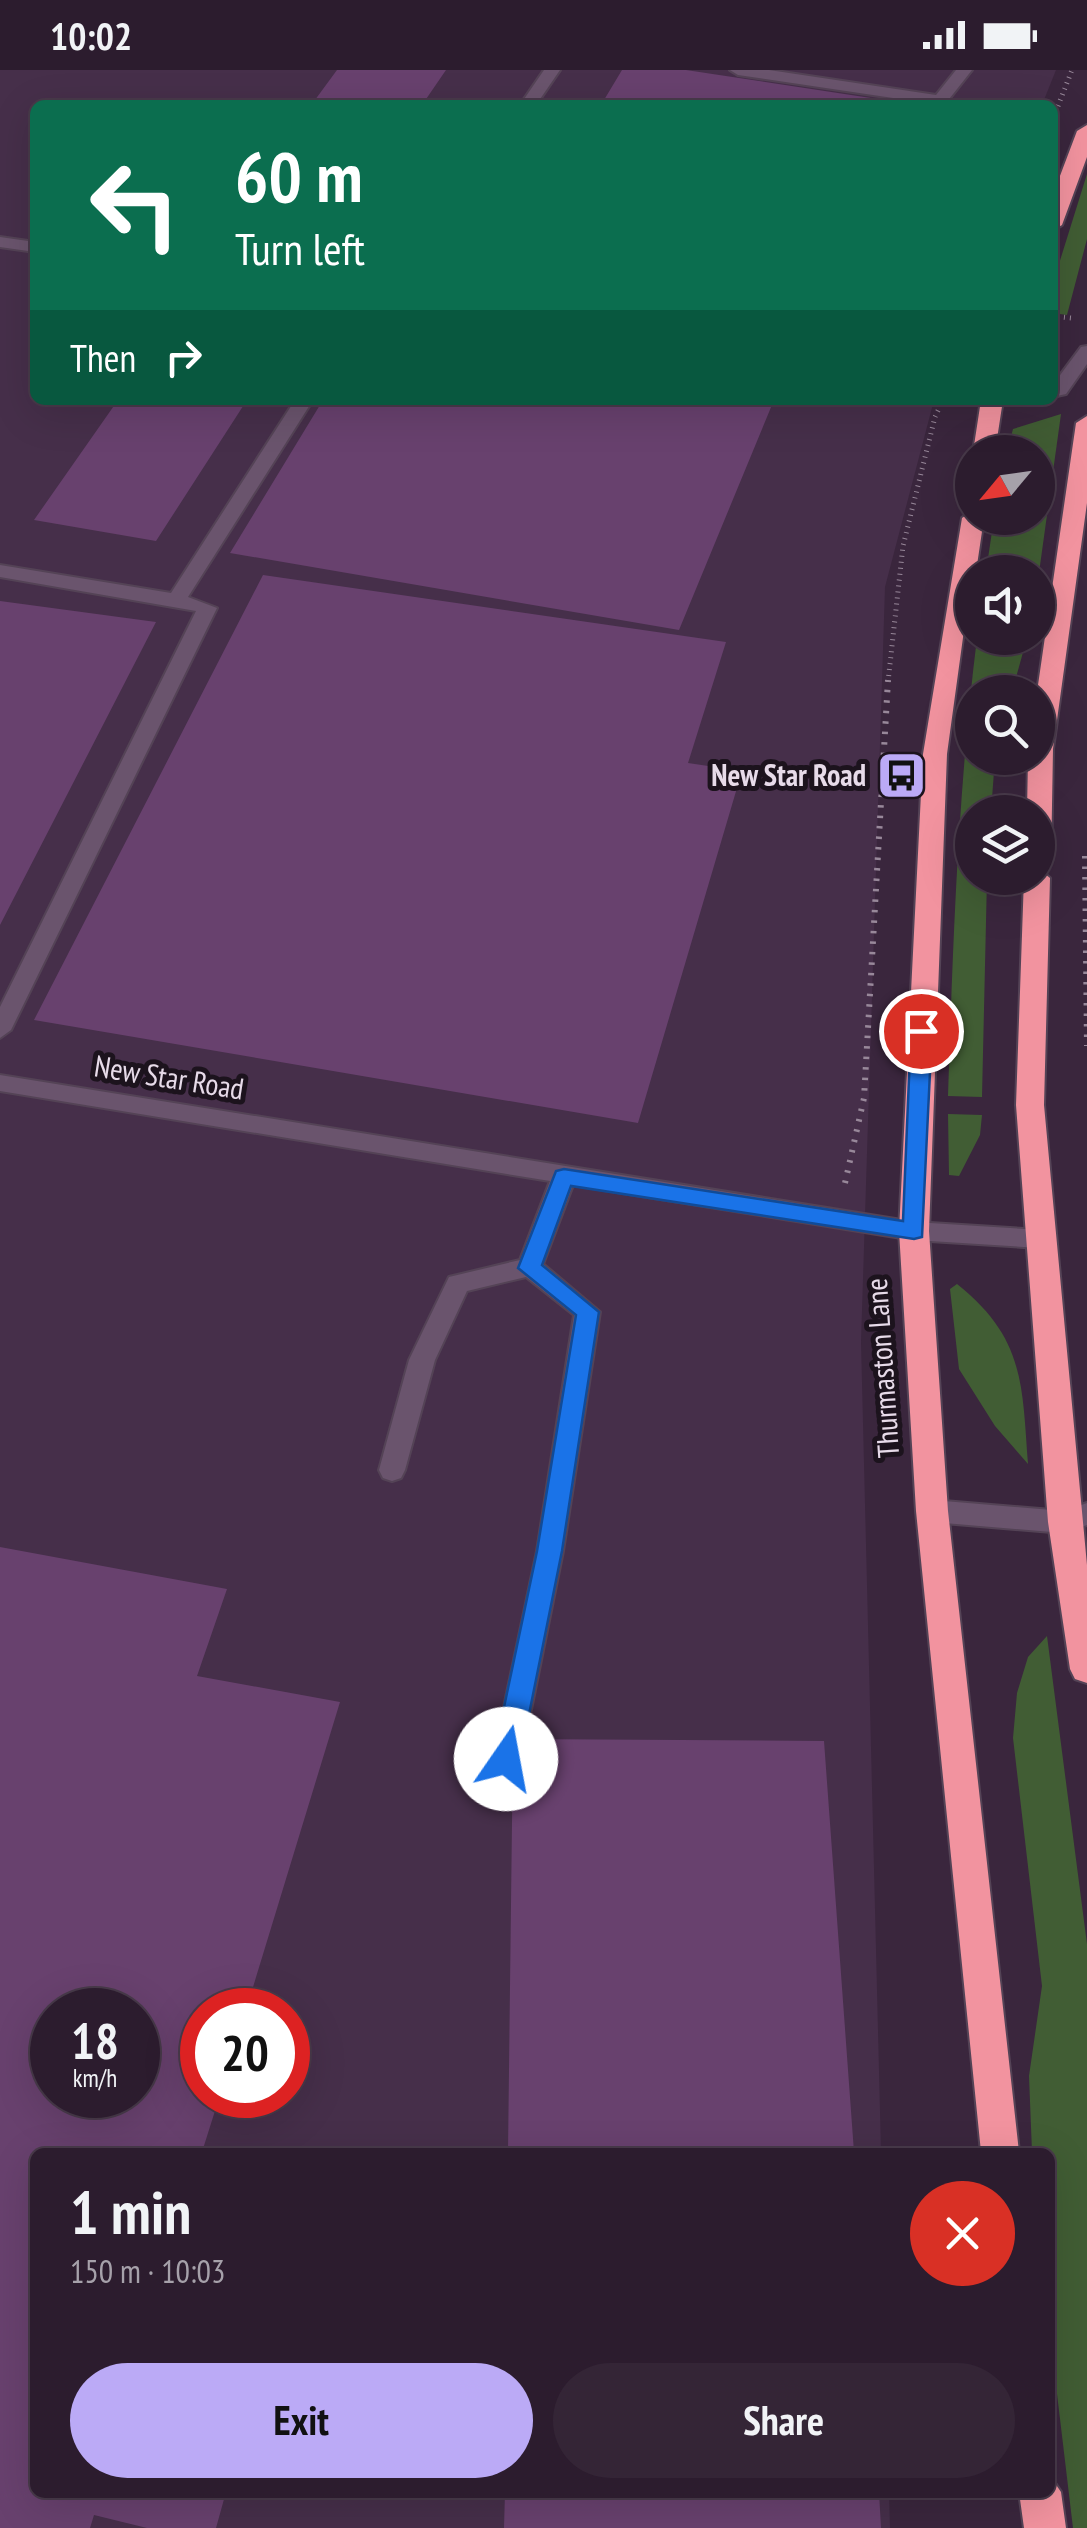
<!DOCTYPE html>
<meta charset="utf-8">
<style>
body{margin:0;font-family:"PT Sans Narrow",sans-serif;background:#342536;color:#f1f3f6;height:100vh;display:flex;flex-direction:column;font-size:38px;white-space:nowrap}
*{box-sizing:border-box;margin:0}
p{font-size:32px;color:#a6a1aa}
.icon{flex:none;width:55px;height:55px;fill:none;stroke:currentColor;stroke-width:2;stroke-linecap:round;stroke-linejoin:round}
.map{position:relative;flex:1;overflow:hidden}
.details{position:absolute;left:30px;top:2078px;width:1025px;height:350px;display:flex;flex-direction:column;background:#2c1c2e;border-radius:15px;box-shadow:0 10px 40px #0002,0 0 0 2px #483a4a}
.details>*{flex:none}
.banner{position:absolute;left:30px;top:30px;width:1028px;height:305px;border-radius:15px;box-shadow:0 10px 40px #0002,0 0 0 2px #483a4a;background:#0b6e4f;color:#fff;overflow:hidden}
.needle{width:65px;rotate:241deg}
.tools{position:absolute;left:955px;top:365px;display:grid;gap:20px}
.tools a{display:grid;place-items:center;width:100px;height:100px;border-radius:50%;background:#2c1c2e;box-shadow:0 10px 40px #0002,0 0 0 2px #483a4a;font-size:50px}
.speed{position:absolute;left:30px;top:1918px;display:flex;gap:20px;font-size:50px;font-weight:700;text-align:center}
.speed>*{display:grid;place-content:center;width:130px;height:130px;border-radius:50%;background:#2c1c2e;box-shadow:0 10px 40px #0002,0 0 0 2px #483a4a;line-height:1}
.speed small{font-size:25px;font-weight:400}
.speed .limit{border:15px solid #d22;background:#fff;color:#111}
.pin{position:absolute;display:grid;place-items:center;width:85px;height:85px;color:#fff;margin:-42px;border:5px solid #fff;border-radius:50%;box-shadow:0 2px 10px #0007}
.me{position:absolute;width:110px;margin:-55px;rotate:12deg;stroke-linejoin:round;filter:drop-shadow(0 0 8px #0008)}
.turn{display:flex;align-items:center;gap:35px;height:210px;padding:0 40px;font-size:45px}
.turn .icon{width:130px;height:130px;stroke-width:2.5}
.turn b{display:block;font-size:70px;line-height:85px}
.then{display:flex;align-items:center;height:95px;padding:0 40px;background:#0003;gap:20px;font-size:38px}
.round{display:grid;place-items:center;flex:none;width:105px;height:105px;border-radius:52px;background:#342536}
.overview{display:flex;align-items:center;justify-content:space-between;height:170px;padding:0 40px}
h1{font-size:60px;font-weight:800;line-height:75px}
.cta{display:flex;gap:20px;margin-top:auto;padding:20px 40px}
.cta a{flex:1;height:115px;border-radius:60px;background:#bbaaf6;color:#111;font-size:40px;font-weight:800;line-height:115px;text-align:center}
.cta a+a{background:#342536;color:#f1f3f6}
.status{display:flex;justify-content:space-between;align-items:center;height:70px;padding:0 50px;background:#2c1c2e;direction:ltr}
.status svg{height:28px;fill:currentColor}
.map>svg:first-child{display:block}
</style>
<div class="status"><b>10:02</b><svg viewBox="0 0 49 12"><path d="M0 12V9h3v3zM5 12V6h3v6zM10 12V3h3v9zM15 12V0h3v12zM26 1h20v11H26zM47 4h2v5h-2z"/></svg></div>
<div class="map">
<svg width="1087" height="2458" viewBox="0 0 1087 2458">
<rect width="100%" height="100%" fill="#3a263d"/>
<path fill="#462f4a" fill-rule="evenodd" d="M0,0H1056L1042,35H35V330H934L885,517L861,1272L881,2082H35V2422H889L890,2458H0ZM52,1940H138V2025H52ZM202,1940H288V2025H202Z"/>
<path fill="#415d34" d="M1087,104V169L1067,245L1053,243V213Z
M1061,344L1038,510V502H986L994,448H1038V382H1007L1013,359Z
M977,568H1027L1012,622H972V688H995L991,742H972V808H987L982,1027L948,1026C953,873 958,720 977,568Z
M948,1044L982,1045L980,1065L959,1106L949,1105Z
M957,1214C1025,1268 1022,1315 1028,1394L995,1356L959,1299L950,1219Z
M1047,1566L1087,1874V2458H1073L1050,2265V2082H1032L1029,2006L1042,1916L1013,1668L1017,1623L1028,1587Z"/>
<path fill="#68416e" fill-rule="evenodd" d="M337,0H446L422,35L312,34Z
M622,0H686L917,35H601Z
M118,330H247L156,471L34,450Z
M323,330H774L679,560L230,483Z
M263,505L726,572L688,693L742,701L638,1053L34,950Z
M0,531L156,552L0,855Z
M0,1477L227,1519L197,1606L340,1632L246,1940H202V2025H220L202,2082H35V2422H226L216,2458H147L94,2445L90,2458H0ZM52,1940H138V2025H52Z
M513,1669L824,1671L854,2082H508Z
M505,2422H879L881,2458H504Z"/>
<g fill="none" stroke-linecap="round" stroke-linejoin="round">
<defs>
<path id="minor" d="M544,0H560L536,35H520Z
M730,0H769L936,25L956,0H972L946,33L940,35L738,5Z
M0,167L35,172V182L0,177Z
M1087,276V294L1066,324L1052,327V316L1081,277Z
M295,330H313L188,527L217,538L11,960L0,968V937L196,541L0,507V495L171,523Z
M0,1005L914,1152L1040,1160L1049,1162L1052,1169L1049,1176L1040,1178L914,1170L573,1115L543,1194L600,1242L563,1481L521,1689L517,1698L507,1702L497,1698L493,1689L537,1481L574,1245L526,1207L467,1221L435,1290L405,1400L401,1408L392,1411L383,1408L379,1400L409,1290L449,1207L520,1190L550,1111L0,1021Z
M932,1430L1064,1441L1087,1433V1455L1064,1463L932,1452L923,1449L919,1441L923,1433Z"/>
<path id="highway" d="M1087,55V87L1062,155L1052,161V127L1077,61Z
M981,330H1003L995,382H973Z
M1087,346V433L1053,679L1051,792L1040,800L1050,808L1044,1035L1087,1495V1613L1075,1609L1070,1599L1048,1452L1016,1035L1024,808H1038V742H1027L1028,688H1038L1037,622L1076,353Z
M972,441V448H984L976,502H972L947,684L929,1161L948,1441L1019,2082H981L916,1441L899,1161L923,684L962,448Z
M1050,2406L1061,2422L1066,2458H1024L1019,2422H1050Z"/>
</defs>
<use href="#minor" stroke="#544356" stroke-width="4"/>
<use href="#highway" stroke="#544356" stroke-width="4"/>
<path stroke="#98889a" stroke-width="5" stroke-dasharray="1 5" stroke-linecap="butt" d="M1058,36L1072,0
M1052,246L1071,248
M888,612L903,476L935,347L943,330"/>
<path stroke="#98889a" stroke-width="6" stroke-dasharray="2.5 8" stroke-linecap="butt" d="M1085,786L1087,976
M845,1113L864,1028L888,610"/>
<use href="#minor" fill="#6a546d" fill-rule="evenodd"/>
<use href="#highway" fill="#f2939f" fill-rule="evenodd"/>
</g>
<path fill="#1a73e8" stroke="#114b97" stroke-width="2.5" d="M921,954L932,961L922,1167L914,1169L571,1116L542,1195L599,1242L562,1481L520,1689L516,1697L506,1700L497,1697L493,1689L537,1481L576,1245L518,1198L556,1101L564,1099L903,1151L911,961Z"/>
<defs>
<symbol id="bus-square" viewBox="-11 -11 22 22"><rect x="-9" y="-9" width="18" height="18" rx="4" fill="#bbaaf6" stroke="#1c131d"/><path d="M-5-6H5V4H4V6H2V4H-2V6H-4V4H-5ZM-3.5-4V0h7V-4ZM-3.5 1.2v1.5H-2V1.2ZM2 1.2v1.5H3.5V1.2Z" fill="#111"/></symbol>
</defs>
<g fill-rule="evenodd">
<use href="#bus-square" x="874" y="678" width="55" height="55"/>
</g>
<g text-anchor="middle" stroke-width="10" stroke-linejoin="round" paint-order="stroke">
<g font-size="30" font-weight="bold" fill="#e7dbe9" stroke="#1c131d" text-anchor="end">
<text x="866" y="716">New Star Road</text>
</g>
<g font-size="30" fill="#e7dbe9" stroke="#1c131d">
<text transform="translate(169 1008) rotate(9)" y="10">New Star Road</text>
<text transform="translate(883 1298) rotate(-94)" y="10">Thurmaston Lane</text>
</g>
</g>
</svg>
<div class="tools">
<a><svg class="needle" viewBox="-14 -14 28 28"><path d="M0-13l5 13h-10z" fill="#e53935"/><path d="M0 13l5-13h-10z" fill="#a6a1aa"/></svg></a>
<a><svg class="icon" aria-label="sound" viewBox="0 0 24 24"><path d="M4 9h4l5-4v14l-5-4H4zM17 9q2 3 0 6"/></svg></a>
<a><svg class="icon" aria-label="search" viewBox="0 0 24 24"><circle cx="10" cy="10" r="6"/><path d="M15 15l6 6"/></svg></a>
<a><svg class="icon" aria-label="layers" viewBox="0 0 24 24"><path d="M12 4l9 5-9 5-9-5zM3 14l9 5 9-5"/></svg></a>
</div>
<div class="speed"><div>18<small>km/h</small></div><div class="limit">20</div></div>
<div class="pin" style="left:921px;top:961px;background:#d93025"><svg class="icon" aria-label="arrive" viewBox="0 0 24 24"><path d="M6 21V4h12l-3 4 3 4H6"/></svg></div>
<svg class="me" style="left:506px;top:1689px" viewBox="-20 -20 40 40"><circle r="19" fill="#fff"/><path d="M0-13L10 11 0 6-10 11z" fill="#1a73e8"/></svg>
<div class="banner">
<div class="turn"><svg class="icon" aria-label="left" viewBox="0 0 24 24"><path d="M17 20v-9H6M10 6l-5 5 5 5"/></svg><div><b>60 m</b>Turn left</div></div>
<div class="then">Then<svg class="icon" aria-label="right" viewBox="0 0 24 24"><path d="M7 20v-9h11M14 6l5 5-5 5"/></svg></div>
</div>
<section class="details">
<div class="overview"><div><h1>1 min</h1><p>150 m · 10:03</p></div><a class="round" style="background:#d93025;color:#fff"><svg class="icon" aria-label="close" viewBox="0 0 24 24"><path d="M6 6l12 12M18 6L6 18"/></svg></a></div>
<div class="cta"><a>Exit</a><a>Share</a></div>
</section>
</div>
